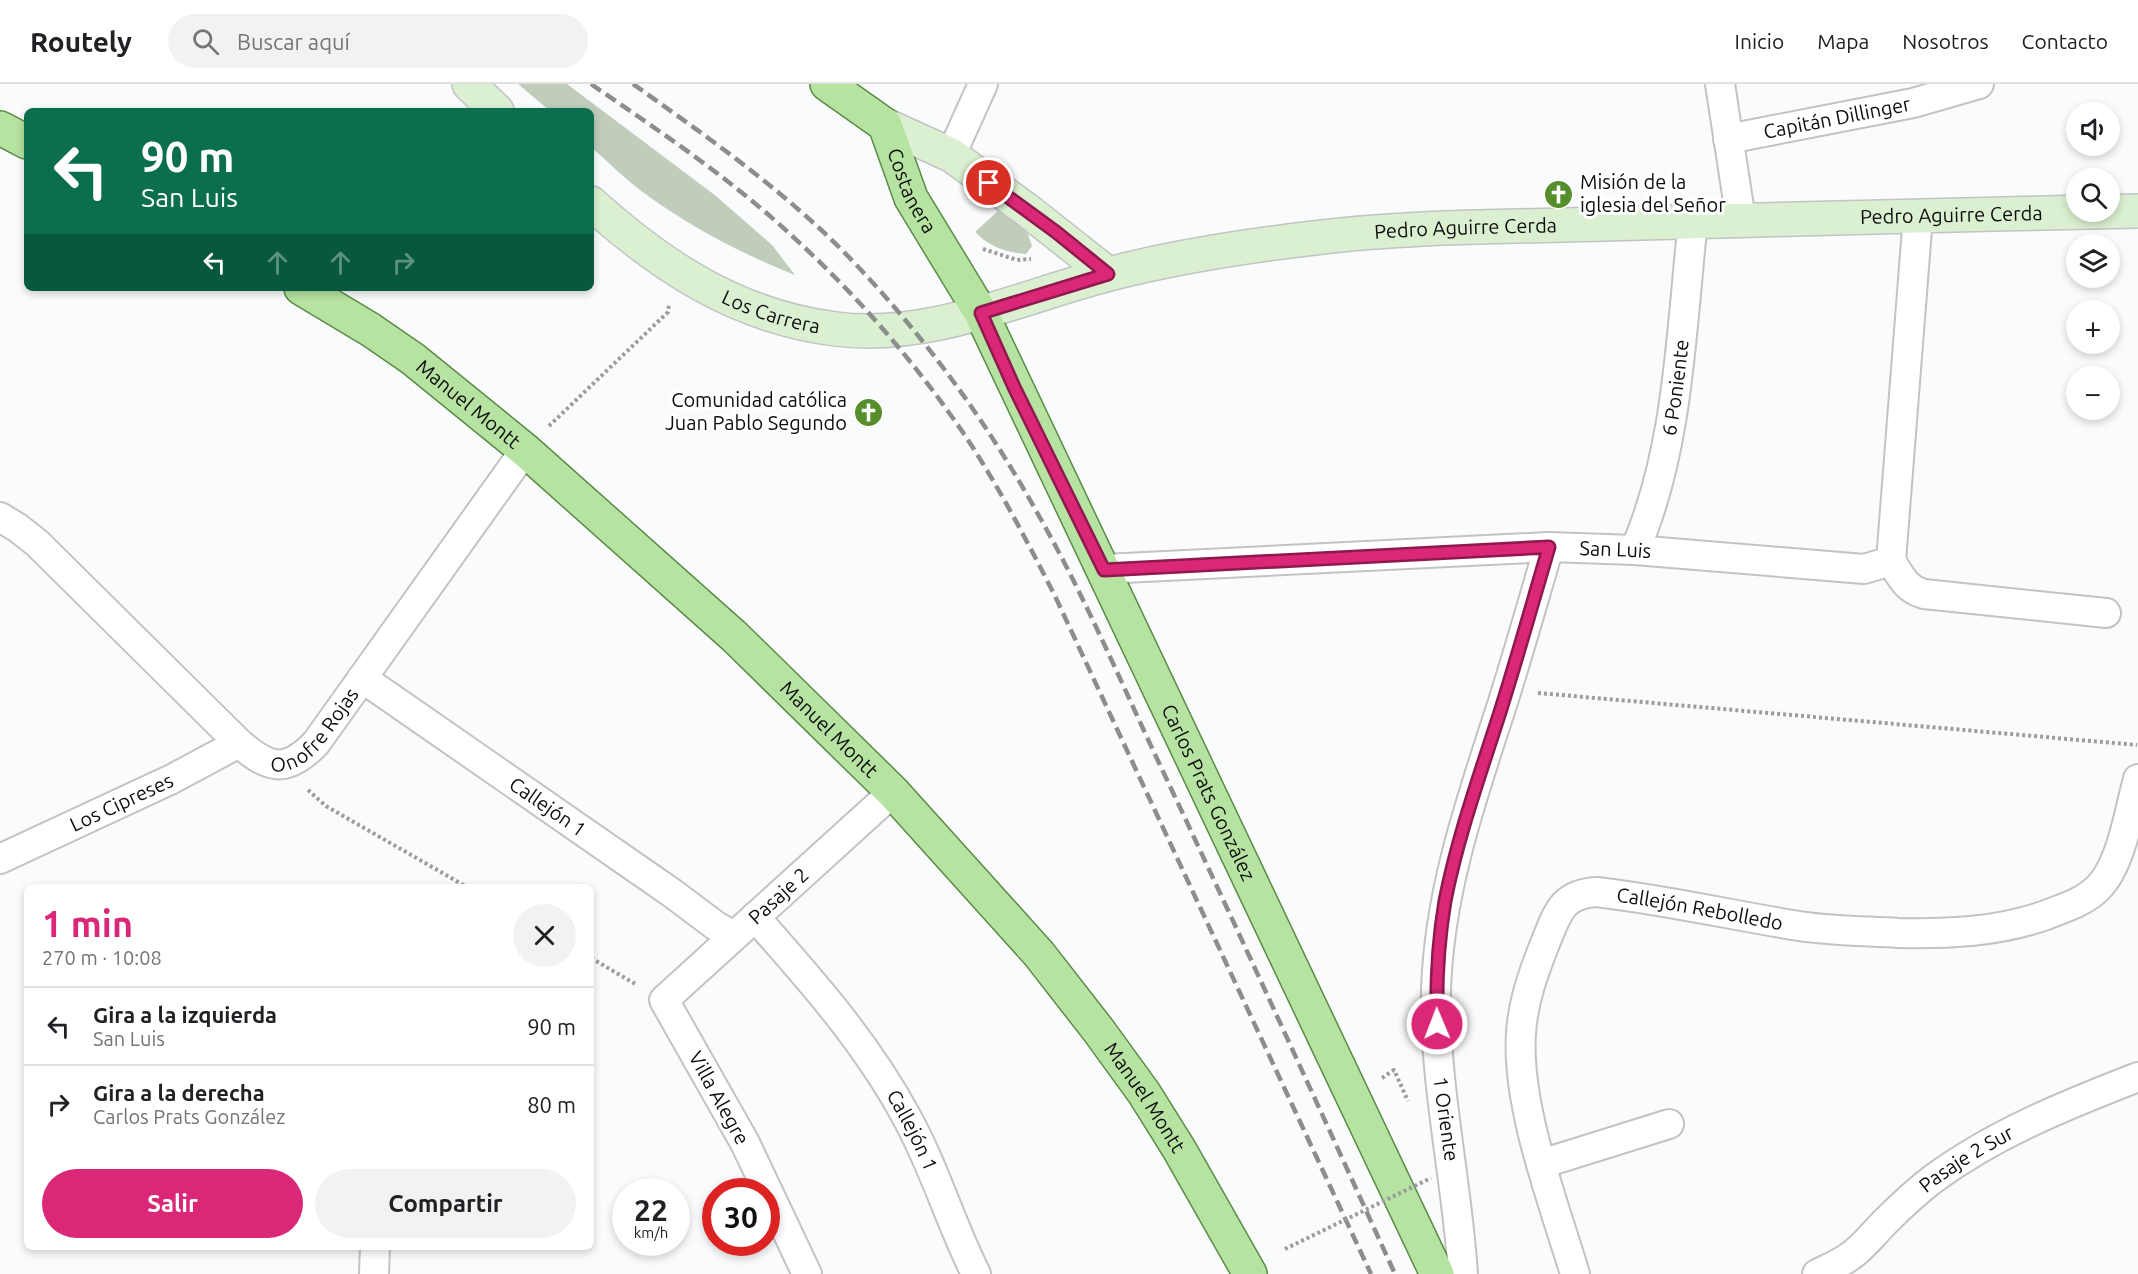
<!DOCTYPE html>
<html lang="es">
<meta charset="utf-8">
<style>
body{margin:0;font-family:Ubuntu,sans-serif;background:#f2f2f2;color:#202124;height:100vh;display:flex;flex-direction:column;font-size:22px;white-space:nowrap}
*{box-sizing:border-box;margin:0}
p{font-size:20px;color:#757577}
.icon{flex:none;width:33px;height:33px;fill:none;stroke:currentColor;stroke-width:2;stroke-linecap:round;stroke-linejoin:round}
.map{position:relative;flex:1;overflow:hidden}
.sheet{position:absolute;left:24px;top:800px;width:570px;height:366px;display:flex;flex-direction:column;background:#fff;border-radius:9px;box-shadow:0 3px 9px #0003}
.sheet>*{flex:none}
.guide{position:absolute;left:24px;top:24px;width:570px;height:183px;border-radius:9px;box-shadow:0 3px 9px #0003;background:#0b6e4f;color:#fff;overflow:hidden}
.controls{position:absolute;left:2066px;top:18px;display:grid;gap:12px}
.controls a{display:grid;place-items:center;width:54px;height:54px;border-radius:50%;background:#fff;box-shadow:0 3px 9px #0003;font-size:30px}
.speed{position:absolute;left:612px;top:1094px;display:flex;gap:12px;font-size:30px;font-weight:700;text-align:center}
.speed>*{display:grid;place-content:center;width:78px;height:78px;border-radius:50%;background:#fff;box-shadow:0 3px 9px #0003;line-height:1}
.speed small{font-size:15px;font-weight:400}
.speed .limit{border:9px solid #d22;background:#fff;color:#111}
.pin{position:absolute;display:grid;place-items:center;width:51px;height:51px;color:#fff;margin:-26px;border:3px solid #fff;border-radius:50%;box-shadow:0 2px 6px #0007}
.me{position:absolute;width:66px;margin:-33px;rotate:359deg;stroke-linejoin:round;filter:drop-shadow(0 0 4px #0008)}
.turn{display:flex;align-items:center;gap:21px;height:126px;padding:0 18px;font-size:27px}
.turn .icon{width:78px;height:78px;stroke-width:2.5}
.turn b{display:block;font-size:42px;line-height:51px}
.lanes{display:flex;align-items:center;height:57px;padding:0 18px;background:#0003;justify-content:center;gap:30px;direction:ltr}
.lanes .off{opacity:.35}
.round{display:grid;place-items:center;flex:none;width:63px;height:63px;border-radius:32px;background:#f2f2f2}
.overview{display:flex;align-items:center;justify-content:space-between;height:102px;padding:0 18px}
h1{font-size:36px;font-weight:600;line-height:45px;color:#db2777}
.action{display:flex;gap:12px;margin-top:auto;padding:12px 18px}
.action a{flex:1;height:69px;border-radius:36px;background:#db2777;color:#fff;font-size:24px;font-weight:600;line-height:69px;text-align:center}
.action a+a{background:#f2f2f2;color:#202124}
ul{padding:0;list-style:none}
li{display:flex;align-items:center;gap:18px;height:78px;padding:0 18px;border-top:2px solid #e0e0e0}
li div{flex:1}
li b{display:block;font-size:22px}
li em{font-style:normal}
header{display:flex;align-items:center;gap:36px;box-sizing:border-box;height:84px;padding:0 30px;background:#fff;border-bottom:2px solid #e0e0e0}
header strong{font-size:28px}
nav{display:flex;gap:33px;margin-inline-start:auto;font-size:21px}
.search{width:420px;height:54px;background:#f2f2f2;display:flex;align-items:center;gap:15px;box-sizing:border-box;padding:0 21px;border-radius:33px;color:#757577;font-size:22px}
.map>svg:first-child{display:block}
</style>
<header>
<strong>Routely</strong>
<div class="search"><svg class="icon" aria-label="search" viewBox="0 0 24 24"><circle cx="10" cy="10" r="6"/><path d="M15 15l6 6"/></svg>Buscar aquí</div>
<nav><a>Inicio</a><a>Mapa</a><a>Nosotros</a><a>Contacto</a></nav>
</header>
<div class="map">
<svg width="2138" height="1190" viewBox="0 0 2138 1190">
<rect width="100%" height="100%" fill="#fafbfc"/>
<path fill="#bfcdba" d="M518,0H567L716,112L772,161L795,191C740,169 688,142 640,106C623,93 607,77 591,63V27H550Z
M1000,125L1028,150L1032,162L1026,170C1005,168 990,163 975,148Z"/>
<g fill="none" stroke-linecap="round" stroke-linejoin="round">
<defs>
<g id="street">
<path d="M1720,0L1741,136"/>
<path id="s1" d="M1728,55L1913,19L1979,0"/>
<path d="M951,71L983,0"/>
<path id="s2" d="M0,433L18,444L37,459L239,659C269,685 286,690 316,659L525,366"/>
<path id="s3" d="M1635,466C1679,364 1681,247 1693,137"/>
<path d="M1891,477L1918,132"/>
<path d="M1891,477C1901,493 1906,505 1924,510L2106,529"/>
<path id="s4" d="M1104,485L1549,463L1635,466L1864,485L1891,477"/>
<path id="s5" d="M362,594L672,809L716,842L734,852"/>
<path id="s6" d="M0,775L172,695L239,659"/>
<path id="s7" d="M755,833C810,895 866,958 906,1032C934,1082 950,1138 976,1190"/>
<path d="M1541,1080L1669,1040"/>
<path d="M374,1190L375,1162"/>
<path id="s8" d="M807,1190L745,1059L664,916L893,708"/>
<path d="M1463,1190C1457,1095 1434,1001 1436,906C1439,808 1471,716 1501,624C1518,571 1533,517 1549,463"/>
<path id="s9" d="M1575,1190C1554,1120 1516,1022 1521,949C1523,917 1534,887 1546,857C1558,828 1562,810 1597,808C1665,816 1731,831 1799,842C1831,847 1865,847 1898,849C1948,850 1999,848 2046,831C2064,824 2084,818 2098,804C2122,780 2129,727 2138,695"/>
<path id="s10" d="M1817,1190C1827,1185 1839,1180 1849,1173C1863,1164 1873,1150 1885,1138C1900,1123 1916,1108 1933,1095C1996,1049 2066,1021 2138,993"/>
</g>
<g id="secondary">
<path d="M469,0L497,27"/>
<path d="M885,41L951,71L1027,126L1108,190"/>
<path id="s11" d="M591,119C662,183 738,233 836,245C930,257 1020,213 1109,190C1175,173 1245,162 1314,154C1409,142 1506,143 1601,140C1780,134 1959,131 2138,127"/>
</g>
<g id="primary">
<path id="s12" d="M827,0L885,41L911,114L981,229L1437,1190"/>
<path d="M0,44L27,58"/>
<path id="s13" d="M301,204L371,246L413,275L525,366L735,553L893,708L1039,870L1099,947L1144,1009L1179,1065L1250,1190"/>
</g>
</defs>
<use href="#street" stroke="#c2c3c5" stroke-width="32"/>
<use href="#secondary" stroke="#c2c3c5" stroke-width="36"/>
<use href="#primary" stroke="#5c8b46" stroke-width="36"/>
<path stroke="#9b9c9c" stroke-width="4" stroke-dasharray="3 3" stroke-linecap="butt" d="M983,165L1017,176L1031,175
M549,342L668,228L669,220
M1538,609L2137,661
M308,706L326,722L465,802
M591,874L637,901
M1382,994L1394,986L1408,1017"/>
<use href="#street" stroke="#fff" stroke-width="28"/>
<use href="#secondary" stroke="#dbf0d0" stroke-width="33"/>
<use href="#primary" stroke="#b6e2a2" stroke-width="33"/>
<path stroke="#8c8d8d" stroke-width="4.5" stroke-dasharray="12 6" stroke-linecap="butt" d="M591,0C659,47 730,94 791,151C856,210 914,277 964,350C998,401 1027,457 1055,512L1371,1190
M633,0C713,57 795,114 862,187C931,261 990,343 1039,432C1084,511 1120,596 1159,679C1239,848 1317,1019 1395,1190"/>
<path stroke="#9b9c9c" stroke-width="4" stroke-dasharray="3 3" stroke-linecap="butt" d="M1285,1165L1431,1094"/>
</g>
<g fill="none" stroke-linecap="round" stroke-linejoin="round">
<defs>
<path id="route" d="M989,99L1056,148L1108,190L981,229L1014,303L1104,486L1549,463C1533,517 1518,571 1501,625C1481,688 1458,751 1445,817C1438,858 1436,899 1437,940"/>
</defs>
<use href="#route" stroke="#8e194d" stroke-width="15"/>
<use href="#route" stroke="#db2777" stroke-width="10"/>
</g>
<defs>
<symbol id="church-disc" viewBox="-11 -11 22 22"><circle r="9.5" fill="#558e2b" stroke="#fff"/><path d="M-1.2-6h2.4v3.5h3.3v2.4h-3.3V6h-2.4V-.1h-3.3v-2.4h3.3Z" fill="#fff"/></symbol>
</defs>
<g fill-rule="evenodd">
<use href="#church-disc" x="1542" y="94" width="33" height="33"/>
<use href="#church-disc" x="852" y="312" width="33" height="33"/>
</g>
<g text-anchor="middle" stroke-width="6" stroke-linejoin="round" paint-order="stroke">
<g font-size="20" fill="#0e0e0e" stroke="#fff">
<text dy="7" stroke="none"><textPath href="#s1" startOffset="111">Capitán Dillinger</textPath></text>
<text dy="7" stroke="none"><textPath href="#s12" startOffset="142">Costanera</textPath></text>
<text dy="7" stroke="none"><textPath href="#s11" startOffset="1407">Pedro Aguirre Cerda</textPath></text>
<text dy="7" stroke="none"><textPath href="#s11" startOffset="921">Pedro Aguirre Cerda</textPath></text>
<text dy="7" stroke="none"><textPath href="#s11" startOffset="213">Los Carrera</textPath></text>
<text dy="7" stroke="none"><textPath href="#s3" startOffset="168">6 Poniente</textPath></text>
<text dy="7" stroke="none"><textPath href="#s13" startOffset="204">Manuel Montt</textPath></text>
<text dy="7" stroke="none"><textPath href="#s4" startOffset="512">San Luis</textPath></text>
<text dy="7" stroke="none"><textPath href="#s2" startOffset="426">Onofre Rojas</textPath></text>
<text dy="7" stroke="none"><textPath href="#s13" startOffset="690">Manuel Montt</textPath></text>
<text dy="7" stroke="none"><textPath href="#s12" startOffset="814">Carlos Prats González</textPath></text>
<text dy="7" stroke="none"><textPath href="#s6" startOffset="134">Los Cipreses</textPath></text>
<text dy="7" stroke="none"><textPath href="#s5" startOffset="226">Callejón 1</textPath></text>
<text dy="7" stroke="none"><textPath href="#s8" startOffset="464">Pasaje 2</textPath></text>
<text dy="7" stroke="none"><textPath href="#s9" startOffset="525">Callejón Rebolledo</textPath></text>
<text transform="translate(719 1014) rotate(61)" y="7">Villa Alegre</text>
<text dy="7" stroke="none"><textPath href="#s13" startOffset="1176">Manuel Montt</textPath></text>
<text transform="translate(1446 1035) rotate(82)" y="7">1 Oriente</text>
<text dy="7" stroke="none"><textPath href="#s7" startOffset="266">Callejón 1</textPath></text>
<text dy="7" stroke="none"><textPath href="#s10" startOffset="190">Pasaje 2 Sur</textPath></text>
</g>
<g font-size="20" fill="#0e0e0e" stroke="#fff" text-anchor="start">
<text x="1580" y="105">Misión de la<tspan x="1580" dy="23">iglesia del Señor</tspan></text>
<text x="847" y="323" text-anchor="end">Comunidad católica<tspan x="847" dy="23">Juan Pablo Segundo</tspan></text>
</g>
</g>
</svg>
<div class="controls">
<a><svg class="icon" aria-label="sound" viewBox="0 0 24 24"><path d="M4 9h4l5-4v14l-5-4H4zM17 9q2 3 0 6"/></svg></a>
<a><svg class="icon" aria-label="search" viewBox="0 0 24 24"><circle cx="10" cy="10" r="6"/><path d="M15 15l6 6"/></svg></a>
<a><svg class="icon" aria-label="layers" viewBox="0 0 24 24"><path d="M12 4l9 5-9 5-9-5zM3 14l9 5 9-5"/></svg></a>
<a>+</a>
<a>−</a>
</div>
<div class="speed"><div>22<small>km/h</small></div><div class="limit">30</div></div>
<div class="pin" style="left:989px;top:99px;background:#d93025"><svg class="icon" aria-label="arrive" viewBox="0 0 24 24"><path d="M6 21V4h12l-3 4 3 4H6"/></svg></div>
<svg class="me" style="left:1437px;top:940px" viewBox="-20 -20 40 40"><circle r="17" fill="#db2777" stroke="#fff" stroke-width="3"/><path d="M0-11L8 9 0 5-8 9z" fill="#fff"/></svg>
<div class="guide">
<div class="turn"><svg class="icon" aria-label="left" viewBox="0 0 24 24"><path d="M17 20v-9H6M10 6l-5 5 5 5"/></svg><div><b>90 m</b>San Luis</div></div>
<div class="lanes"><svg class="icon" aria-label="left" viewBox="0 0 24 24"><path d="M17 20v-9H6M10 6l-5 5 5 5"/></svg><svg class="icon off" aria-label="ahead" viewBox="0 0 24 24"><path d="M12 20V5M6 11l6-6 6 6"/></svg><svg class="icon off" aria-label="ahead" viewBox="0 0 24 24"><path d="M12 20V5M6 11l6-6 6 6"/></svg><svg class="icon off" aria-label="right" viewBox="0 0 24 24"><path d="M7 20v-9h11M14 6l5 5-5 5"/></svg></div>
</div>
<section class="sheet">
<div class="overview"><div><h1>1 min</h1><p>270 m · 10:08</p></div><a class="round"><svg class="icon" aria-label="close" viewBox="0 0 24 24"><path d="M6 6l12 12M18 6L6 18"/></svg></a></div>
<ul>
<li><svg class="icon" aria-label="left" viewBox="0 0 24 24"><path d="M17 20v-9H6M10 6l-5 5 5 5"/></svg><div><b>Gira a la izquierda</b><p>San Luis</p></div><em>90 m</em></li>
<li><svg class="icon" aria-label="right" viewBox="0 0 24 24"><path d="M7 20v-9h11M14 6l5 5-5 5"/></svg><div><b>Gira a la derecha</b><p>Carlos Prats González</p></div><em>80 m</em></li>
</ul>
<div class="action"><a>Salir</a><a>Compartir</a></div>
</section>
</div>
